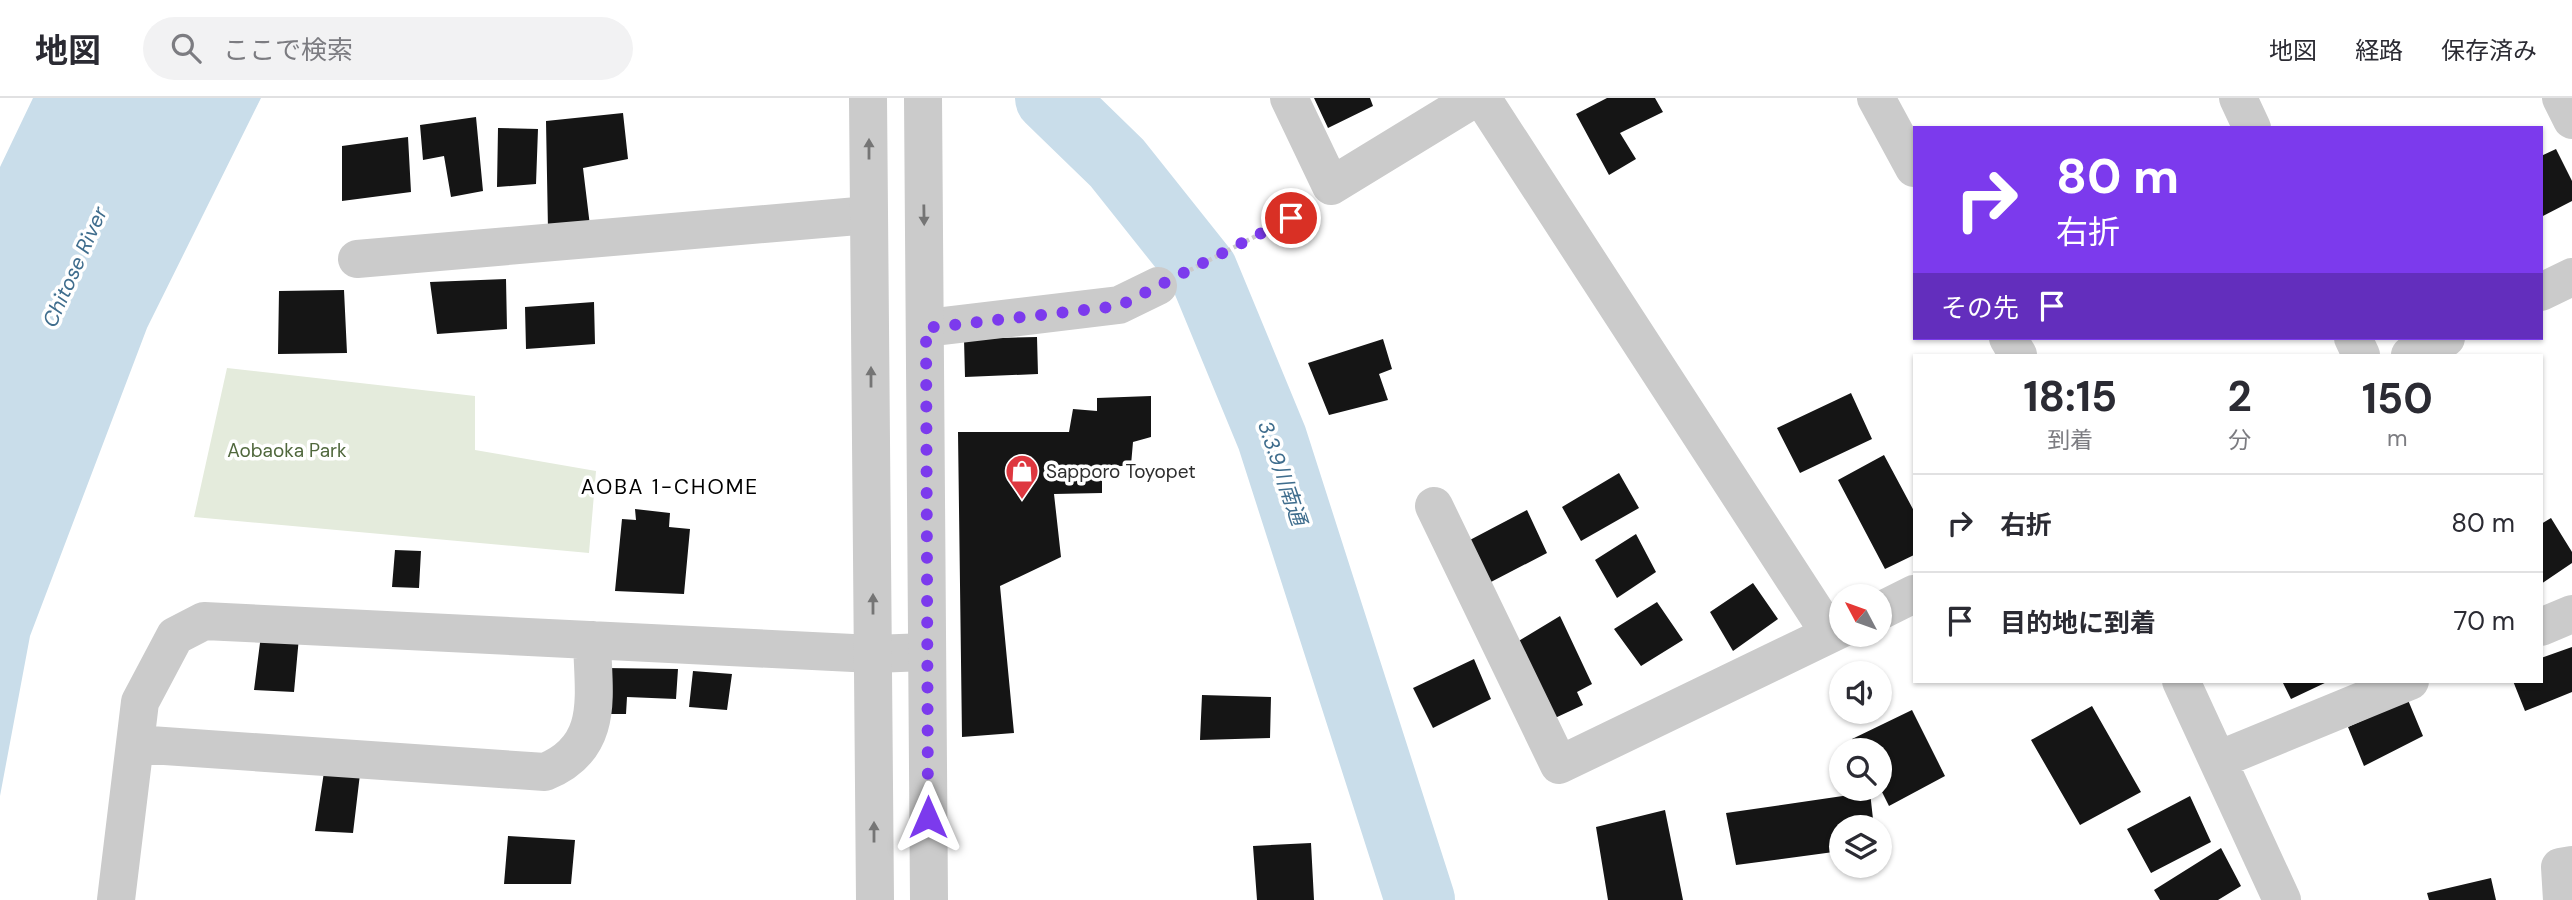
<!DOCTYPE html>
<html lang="ja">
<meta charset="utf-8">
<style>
body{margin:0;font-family:"DM Sans","Noto Sans JP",sans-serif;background:#f2f2f3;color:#2b2b33;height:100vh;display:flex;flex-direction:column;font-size:26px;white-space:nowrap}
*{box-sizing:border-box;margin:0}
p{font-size:23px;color:#7c7c81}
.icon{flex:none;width:38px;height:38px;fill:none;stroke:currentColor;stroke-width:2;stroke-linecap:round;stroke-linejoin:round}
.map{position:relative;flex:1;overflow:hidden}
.panel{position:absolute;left:1913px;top:256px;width:630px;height:329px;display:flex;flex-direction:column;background:#fff;border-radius:0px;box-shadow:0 2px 5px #0004}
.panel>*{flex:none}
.guide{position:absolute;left:1913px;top:28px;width:630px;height:214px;border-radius:0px;box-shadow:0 2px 5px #0004;background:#7c3aed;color:#fff;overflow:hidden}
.needle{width:46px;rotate:311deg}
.fabs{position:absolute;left:1829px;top:486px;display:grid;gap:14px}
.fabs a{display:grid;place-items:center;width:63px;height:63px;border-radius:50%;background:#fff;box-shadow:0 2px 5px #0004;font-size:35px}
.pin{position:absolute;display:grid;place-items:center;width:60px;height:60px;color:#fff;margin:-30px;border:4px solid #fff;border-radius:50%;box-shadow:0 2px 7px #0007}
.me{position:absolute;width:77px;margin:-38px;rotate:0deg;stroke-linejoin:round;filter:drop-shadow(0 0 5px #0008)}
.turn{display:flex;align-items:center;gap:24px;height:147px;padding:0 28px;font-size:32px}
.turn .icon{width:91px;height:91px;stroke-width:2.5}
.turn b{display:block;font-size:49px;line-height:60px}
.then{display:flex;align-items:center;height:66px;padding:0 28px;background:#0003;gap:14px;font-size:26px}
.eta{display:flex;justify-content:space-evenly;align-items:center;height:119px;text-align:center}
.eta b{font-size:42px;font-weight:700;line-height:49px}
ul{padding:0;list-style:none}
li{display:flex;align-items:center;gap:21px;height:98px;padding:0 28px;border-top:2px solid #e1e1e2}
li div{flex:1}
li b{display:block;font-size:26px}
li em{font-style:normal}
header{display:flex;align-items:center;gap:42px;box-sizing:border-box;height:98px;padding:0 35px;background:#fff;border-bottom:2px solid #e1e1e2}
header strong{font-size:33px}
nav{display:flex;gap:38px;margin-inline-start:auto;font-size:24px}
.search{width:490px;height:63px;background:#f2f2f3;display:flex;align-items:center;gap:18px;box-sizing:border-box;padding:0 24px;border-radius:38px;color:#7c7c81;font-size:26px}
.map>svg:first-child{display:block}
</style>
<header>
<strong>地図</strong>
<div class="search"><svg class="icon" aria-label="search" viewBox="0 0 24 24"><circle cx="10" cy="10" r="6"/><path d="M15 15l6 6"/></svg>ここで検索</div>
<nav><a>地図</a><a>経路</a><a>保存済み</a></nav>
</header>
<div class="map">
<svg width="2572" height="802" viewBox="0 0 2572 802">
<rect width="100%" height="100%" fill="#fff"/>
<path fill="#e4ebdc" d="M227,270L475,298V352L596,373L589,455L194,419Z"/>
<path fill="#c9ddea" d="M33,0H261L147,230L30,538L0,698V69Z"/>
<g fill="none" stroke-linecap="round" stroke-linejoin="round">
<path stroke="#c9ddea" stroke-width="70" d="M1050,0L1117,65L1203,173L1272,340L1420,802"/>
</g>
<path fill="#151515" d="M1314,0H1370L1373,8L1328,30Z
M1607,0H1655L1663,14L1620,35L1636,61L1609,77L1576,16Z
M623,15L628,61L583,70L590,128L548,132L546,23Z
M476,19L483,93L451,99L444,58L423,62L420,27Z
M498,30L538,31L536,86L497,89Z
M408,39L411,94L342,103V48Z
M2556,51L2572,83V103L2541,119V58Z
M506,181L507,231L437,236L430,184Z
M344,192L347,255L278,256L279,193Z
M594,204L595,246L526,251L525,209Z
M1037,239L1038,276L965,279L964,241Z
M1383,241L1392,271L1379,276L1388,302L1329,317L1308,265Z
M1851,295L1872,341L1800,375L1777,330Z
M1151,298V339L1133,344L1131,367L1102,370V395L1054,396L1061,459L1000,488L1014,635L962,639L958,334H1069L1073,311L1097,313V300Z
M1884,357L1914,413V457L1885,471L1838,382Z
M1619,375L1639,410L1581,443L1562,409Z
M635,411L670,415L669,429L690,431L684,496L615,493L622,421L636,422Z
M1527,412L1547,455L1489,485L1468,443Z
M2551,420L2572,454V465L2541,486V426Z
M1636,436L1656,474L1617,500L1595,462Z
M395,452L421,453L419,490L392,489Z
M1753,485L1778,521L1733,553L1710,514Z
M1657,504L1683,542L1641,568L1614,531Z
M1560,518L1592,586L1577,594L1583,607L1555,620L1517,544Z
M261,537L299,539L294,594L254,592Z
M2572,549V594L2525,613L2513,583H2541V560Z
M1474,561L1491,601L1433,630L1413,590Z
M605,570L678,571L676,601L627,599L626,616H603Z
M693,573L732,576L727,612L689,609Z
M2282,583H2329L2291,601Z
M1202,597L1271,599L1270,640L1200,642Z
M2408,602L2423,638L2364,668L2348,629Z
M2092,608L2141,694L2080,727L2031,642Z
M1912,612L1945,678L1889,708L1880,690V653H1859L1852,641Z
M324,674L360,676L353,735L315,733Z
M1870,694L1874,730H1841V753L1736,767L1726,715Z
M2190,698L2211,744L2151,775L2127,731Z
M1665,712L1683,802H1608L1596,729Z
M508,738L575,742L571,786H504Z
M1311,745L1314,802H1257L1253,748Z
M2221,750L2241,788L2218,802H2160L2154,792Z
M2491,780L2496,802H2429L2427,795Z"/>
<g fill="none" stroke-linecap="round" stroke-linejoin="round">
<path stroke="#cbcbcb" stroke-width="4.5" stroke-dasharray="3.5 3.5" stroke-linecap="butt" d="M1190,172L1291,120"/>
<path stroke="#cbcbcb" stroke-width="38" d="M1289,0L1331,88L1475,0
M1482,0L1830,536
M1876,0L1914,70
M2238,0L2252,30
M2561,0L2572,22
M357,161L869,117
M2541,194L2572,179
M926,230L1119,207L1158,188
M2008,240L2018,257
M2353,240L2361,257
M2410,257L2446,240
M1434,408L1559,667L1841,531
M1880,513L1914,496
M2541,529L2572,516
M2181,583L2282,802
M135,646L545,674C606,649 593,596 592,542
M2218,662L2410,583
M116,802L140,604L175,538L204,523L873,556L927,554
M2562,802L2560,769L2572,767"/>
<path stroke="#cbcbcb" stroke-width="38" d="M868,0L875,802
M923,0L929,802"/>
</g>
<defs><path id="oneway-solid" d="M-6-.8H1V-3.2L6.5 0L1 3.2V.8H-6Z" transform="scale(1.75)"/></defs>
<g fill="#757575">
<use href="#oneway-solid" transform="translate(869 51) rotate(-90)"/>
<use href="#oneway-solid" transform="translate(924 117) rotate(89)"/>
<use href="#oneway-solid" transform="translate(871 279) rotate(-90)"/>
<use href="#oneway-solid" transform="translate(873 506) rotate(-90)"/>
<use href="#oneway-solid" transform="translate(874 734) rotate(-90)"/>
</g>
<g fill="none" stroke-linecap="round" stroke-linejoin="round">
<path stroke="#7c3aed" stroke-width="12" stroke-dasharray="0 21.6" d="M928,719L926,230L1119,208L1291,120"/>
</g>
<defs>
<symbol id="shop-pin" viewBox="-11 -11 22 30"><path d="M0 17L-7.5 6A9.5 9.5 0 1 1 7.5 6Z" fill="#de373f" stroke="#fff"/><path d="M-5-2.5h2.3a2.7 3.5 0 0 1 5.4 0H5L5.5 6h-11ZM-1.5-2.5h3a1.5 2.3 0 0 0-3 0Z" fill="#fff"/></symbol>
</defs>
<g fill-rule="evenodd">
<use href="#shop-pin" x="1003" y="354" width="38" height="52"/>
</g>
<g text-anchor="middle" stroke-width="7" stroke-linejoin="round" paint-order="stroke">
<g font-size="19" fill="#50683d" stroke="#fff">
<text x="287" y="359">Aobaoka Park</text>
</g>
<g font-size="19" fill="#2e2e2e" stroke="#fff" text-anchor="start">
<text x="1046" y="380">Sapporo Toyopet</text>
</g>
<g font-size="21" font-style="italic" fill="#3f6d8d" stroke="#fff">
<text transform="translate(75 169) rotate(-66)" y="7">Chitose River</text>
<text transform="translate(1282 375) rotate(71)" y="7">3.3.9川南通</text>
</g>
<g font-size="21" letter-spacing="2" fill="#000" stroke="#fff">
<text x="670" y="396">AOBA 1-CHOME</text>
</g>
</g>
</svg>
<div class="fabs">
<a><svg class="needle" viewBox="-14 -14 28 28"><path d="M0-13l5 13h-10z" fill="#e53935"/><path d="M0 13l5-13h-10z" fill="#7c7c81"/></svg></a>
<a><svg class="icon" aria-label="sound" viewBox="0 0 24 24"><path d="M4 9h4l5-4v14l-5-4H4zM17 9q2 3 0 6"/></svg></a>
<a><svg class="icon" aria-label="search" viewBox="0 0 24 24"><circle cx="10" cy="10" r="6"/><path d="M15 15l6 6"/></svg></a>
<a><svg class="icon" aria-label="layers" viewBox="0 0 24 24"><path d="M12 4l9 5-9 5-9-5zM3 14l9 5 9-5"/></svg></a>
</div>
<div class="pin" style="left:1291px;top:120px;background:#d93025"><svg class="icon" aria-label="arrive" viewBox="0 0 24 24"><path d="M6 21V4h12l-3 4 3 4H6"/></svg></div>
<svg class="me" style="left:928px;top:719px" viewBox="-20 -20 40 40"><path d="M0-17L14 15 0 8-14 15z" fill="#7c3aed" stroke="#fff" stroke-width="4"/></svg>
<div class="guide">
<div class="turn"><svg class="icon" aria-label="right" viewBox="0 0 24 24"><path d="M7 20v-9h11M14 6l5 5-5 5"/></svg><div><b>80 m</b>右折</div></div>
<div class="then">その先<svg class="icon" aria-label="arrive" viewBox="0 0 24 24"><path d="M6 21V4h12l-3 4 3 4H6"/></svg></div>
</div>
<section class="panel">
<div class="eta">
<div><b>18:15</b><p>到着</p></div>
<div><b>2</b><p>分</p></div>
<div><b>150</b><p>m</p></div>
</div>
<ul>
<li><svg class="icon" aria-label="right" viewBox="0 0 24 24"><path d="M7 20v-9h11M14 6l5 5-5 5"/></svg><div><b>右折</b></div><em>80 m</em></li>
<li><svg class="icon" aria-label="arrive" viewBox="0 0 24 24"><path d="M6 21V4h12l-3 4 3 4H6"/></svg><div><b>目的地に到着</b></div><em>70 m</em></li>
</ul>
</section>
</div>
